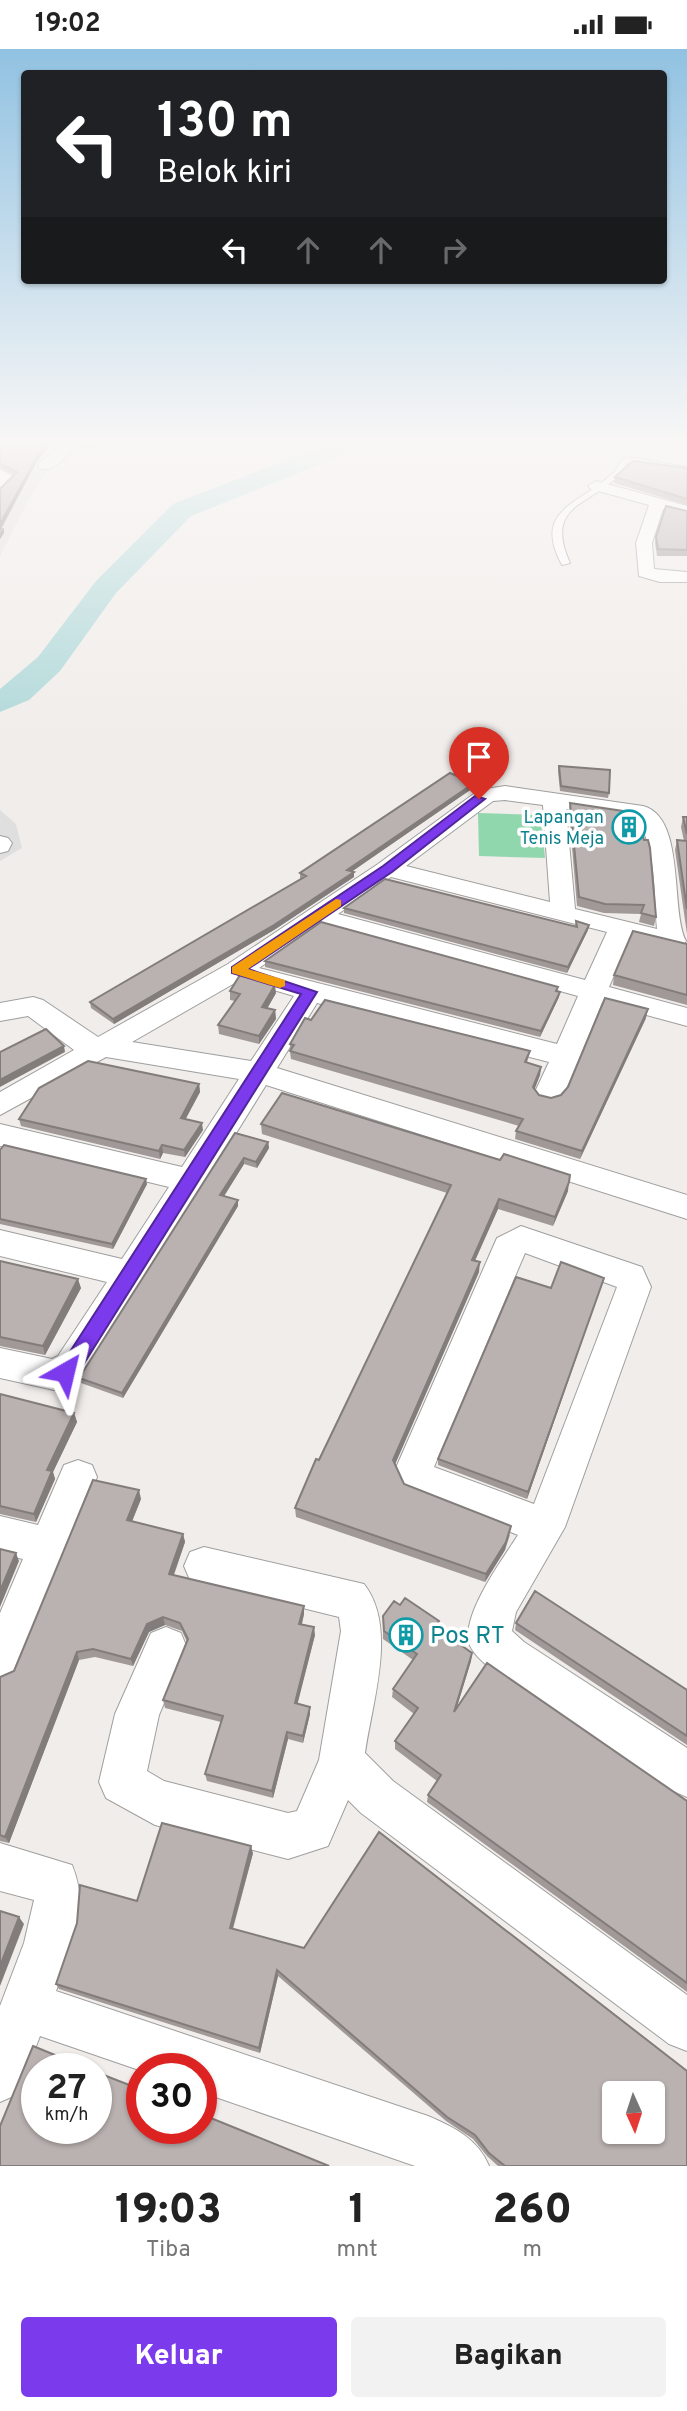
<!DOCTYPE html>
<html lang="id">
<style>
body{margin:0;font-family:Overpass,sans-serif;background:#f2f2f2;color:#222;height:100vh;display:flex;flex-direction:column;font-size:26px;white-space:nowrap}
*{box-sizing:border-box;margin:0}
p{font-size:23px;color:#767676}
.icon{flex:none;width:38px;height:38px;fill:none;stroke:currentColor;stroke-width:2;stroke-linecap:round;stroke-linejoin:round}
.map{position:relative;height:2117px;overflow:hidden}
.drawer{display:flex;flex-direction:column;background:#fff;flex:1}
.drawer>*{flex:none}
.banner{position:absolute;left:21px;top:21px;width:646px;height:214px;border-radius:7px;box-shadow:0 2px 5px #0004;background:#202124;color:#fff;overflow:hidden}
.needle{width:46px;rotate:177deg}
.buttons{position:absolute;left:602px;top:2032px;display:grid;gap:14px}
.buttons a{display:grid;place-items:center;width:63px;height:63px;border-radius:7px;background:#fff;box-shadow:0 2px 5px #0004;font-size:35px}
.speed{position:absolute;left:21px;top:2004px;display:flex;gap:14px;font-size:35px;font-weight:700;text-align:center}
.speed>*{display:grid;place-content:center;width:91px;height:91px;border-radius:50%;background:#fff;box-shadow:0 2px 5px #0004;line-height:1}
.speed small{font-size:18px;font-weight:400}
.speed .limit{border:10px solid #d22;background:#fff;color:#111}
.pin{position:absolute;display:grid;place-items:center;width:60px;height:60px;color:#fff;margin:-72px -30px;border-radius:50% 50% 50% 0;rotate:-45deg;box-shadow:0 0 7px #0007}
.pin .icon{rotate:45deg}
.me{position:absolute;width:77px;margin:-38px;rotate:37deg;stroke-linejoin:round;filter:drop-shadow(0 0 5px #0008)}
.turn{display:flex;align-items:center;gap:24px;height:147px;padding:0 21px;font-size:32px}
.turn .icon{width:91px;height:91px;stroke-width:2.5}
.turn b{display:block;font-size:49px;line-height:60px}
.lanes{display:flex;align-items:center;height:66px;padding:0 21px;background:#0003;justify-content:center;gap:35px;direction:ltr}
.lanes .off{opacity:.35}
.eta{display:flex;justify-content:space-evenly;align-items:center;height:119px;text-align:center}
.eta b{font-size:42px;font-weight:800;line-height:49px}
.primary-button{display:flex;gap:14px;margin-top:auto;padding:14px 21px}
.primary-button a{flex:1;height:80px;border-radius:7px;background:#7c3aed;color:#fff;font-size:28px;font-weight:800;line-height:80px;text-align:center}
.primary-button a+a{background:#f2f2f2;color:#222}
.status{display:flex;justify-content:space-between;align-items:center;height:49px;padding:0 35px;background:#fff;direction:ltr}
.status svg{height:19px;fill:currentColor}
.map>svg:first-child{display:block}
</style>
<div class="status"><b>19:02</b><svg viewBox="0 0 49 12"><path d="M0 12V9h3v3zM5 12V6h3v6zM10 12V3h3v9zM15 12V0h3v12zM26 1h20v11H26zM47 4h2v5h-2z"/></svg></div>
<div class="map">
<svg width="687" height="2117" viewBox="0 0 687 2117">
<rect width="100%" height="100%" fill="#f1edea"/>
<path fill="#e0dfdf" d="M0,413L52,415L30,448L0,507Z
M0,761L16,775L22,799L0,812Z"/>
<path fill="#91d7ae" d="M478,764L541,766L545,809L479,807Z"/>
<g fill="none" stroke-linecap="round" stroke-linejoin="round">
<path fill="#afd8d9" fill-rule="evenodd" d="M326,396H359L355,401L191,467L116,544L60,622L29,651L0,663V640L38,608L96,532L173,455Z"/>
<defs>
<path id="lane" d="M635,409L687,418V422L627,414C604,458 540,447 570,514L562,516C531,459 582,455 613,424C617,421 619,415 622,410Z"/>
<path id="street" d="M61,396H76C68,407 54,423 39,420V414Z
M0,420L15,428L5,440L0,442Z
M596,432L687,457V467L663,460L652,494L654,520L687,523V533H660L639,527L636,494L649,456L591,440L588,437Z
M505,737L643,757C686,768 670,862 686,892L682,898L673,900L630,889L609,938L687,959V977L602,954L564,1045L559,1052L549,1055L539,1052L534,1045L549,1013L317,954L277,1019L687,1146V1170L266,1036L84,1329L54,1341L0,1329V1299L52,1310L58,1307L107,1233L0,1207V1181L122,1210L169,1138L0,1097V1075L182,1118L239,1030L106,1008L0,1066V1043L74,1001L28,967L0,972V954L33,948L43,951L98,988L228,915L378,815L479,741ZM505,751L543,756L550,853L406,817L493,752ZM566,760L636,770C657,797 654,847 657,880L575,860ZM391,828L607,883L585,931L338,865ZM321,876L578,947L557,995L259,919ZM240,931L294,947L251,1012L132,993Z
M0,787L8,789L12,794L8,802L0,804Z
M521,1177L642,1218L651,1238L565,1478L516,1563L512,1582L524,1593L687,1699V1748L671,1741L494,1623C485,1614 469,1603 468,1589C467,1558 502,1511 518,1486L404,1441L395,1421L493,1198L497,1189ZM525,1204L617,1238L534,1455L434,1418Z
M78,1411L92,1416L97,1428L15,1629L0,1635V1564L23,1510L0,1505V1467L38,1476L64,1416Z
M204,1498L364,1535C398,1578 372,1653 365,1704L393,1732L687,1946V2002L669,1995L361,1764L348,1751L328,1797L288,1810L155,1776L106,1749L99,1733L115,1665L151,1584L166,1578L181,1584L187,1599L159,1666L147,1722L164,1732L288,1764L297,1762L319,1711L341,1582L339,1568L190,1531L184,1517L190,1503Z
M0,1794L72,1816C91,1863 73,1897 56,1942L428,2067C454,2078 478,2090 489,2117H415L201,2043V2020H142V2022L40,1987L18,2045L0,2053V1957L24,1894L34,1851L0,1842Z"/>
</defs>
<use href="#lane" stroke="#9f9f9f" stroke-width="2"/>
<use href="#street" stroke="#9f9f9f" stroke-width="2"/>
<use href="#lane" fill="#fff" fill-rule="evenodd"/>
<use href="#street" fill="#fff" fill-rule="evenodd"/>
</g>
<path fill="#a09997" d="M0,396H55L48,399L37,412L1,479H4V484L0,490V440L14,426L0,419Z
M76,396H101L100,399H77Z
M687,419V456L614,434L615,428Z
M687,462V507H657L655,494L656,488Z
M559,717L609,744L608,749L560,742L558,722Z
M474,734L473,739L352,822L354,823V828L274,881L114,975L91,959L90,953L301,830H300V824Z
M570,754L656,868L654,877L639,873L641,865L604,864L577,857L569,763Z
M683,768H687V885L675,801L677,791L684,792L681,778Z
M344,859L575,878L576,872L589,876L588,881L567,924L344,864Z
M687,895V956L613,936L614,926Z
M265,912L557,942L559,948L540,988L265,918Z
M230,942L276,944L267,959L275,961L276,970L259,995L219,985L218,976L235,952L230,951Z
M646,969L580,1110L515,1090L516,1082L519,1077L291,1010L290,1003V995L311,971L530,1002L527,1014L541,1018L540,1026L534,1040L539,1046L551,1049L561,1046Z
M199,1035L200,1043L185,1070L203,1081L185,1108L163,1104L160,1110L21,1077L19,1070Z
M261,1075L568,1142L553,1177L498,1160L475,1212L479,1223L395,1415L404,1435L510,1486L505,1501L485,1533L296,1468L295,1459L447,1144L262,1085Z
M235,1084L268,1093L269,1099L257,1119L244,1115L224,1147L238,1151V1157L123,1349L81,1334L79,1329Z
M0,1101L147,1135L113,1200L0,1175Z
M0,1212L81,1239L45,1306L0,1297Z
M602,1235L527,1450L438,1416V1410L551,1239Z
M0,1345L74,1364L77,1373L53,1423L55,1430L36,1473L0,1465Z
M141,1450L132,1472L183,1485L185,1493L174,1526L304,1557V1565L302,1575L315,1586L297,1654L310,1658V1665L303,1694L288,1690L273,1749L207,1732L205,1725L221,1673L165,1659L163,1651L187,1593L182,1582L165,1576L149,1583L133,1617L95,1608L79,1611L9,1794L0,1792V1628L14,1622Z
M400,1556L439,1572L438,1580L472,1604L471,1612L456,1660L687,1752V1943L427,1753L428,1746L437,1732L395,1700V1692L414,1665L392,1648L393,1640L413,1611L383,1590V1567Z
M516,1574L687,1641V1696L515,1581Z
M253,1804L233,1880L687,2117H498L487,2107L473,2090L446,2072L278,1927L260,2004L59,1940L56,1935L137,1852Z"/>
<path fill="#827d7b" d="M46,396H55L48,399L37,412L0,482V475L37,408Z
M4,479V484L0,490V484Z
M474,734L473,739L347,826V821Z
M354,823V828L274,881L114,975L113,970Z
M589,876L588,881L567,924L568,918Z
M275,936L276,944L263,967L262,958Z
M560,943L559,948L540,988L541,982Z
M648,960L646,969L580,1110L582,1102Z
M275,961L276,970L259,995V987Z
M64,997L65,1003L0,1038V1031Z
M541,1018L540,1026L532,1047L533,1038Z
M199,1035L200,1043L182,1077L181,1069Z
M202,1074L203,1081L185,1108L184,1101Z
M268,1093L269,1099L257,1119L256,1113Z
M162,1096L163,1104L160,1110L159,1102Z
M244,1109V1115L221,1152L220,1146Z
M146,1130L147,1135L113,1200L112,1195Z
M569,1133L568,1142L553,1177L555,1168Z
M499,1150L498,1160L471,1220L472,1211Z
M238,1151V1157L123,1349L122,1344Z
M480,1213L479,1223L393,1420V1411Z
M604,1229L602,1235L527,1450L528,1443Z
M78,1230L81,1239L45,1306L43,1297Z
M74,1364L77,1373L53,1423L55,1430L36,1473L34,1465L47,1421Z
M139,1441L141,1450L129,1480L127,1471Z
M511,1477L505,1501L485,1533L486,1525Z
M183,1485L185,1493L171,1533L169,1525Z
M16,1504L19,1512L0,1558V1542Z
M304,1557V1565L300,1582L299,1575Z
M163,1568L165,1576L149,1583L133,1617L131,1610L147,1575Z
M314,1578L315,1586L296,1661L295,1654Z
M77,1603L79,1611L9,1794L5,1788Z
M472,1604L471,1612L453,1671L454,1663Z
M310,1658V1665L303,1694V1687Z
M287,1683L288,1690L273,1749L272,1742Z
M251,1797L253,1804L231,1885L230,1879Z
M19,1868L24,1875L0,1937V1917Z
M277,1921L278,1927L260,2004L259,1999Z"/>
<path fill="#bab2b0" stroke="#827d7b" stroke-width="2" fill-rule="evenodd" d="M0,396H46L37,408L0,475V440L17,423L0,415Z
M633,412L687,419V450L615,428Z
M666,457L687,462V501L658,500L656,488Z
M559,717L610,721L609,744L561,737Z
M450,724L474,734L347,821L354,823L274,876L113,970L90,953L306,827L300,824Z
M570,754L636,764L644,791H648L650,799L656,868L641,864L644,856L605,855L579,848Z
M683,768H687V785Z
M677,791L687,792V860Z
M385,830L577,878L576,872L589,876L568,918L344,859Z
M321,873L558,938L556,942L560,943L541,982L265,912Z
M633,882L687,895V946L614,926Z
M240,926L275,936L262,958L275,961L259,987L218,976L240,945L230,942Z
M605,949L648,960L582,1102L516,1082L523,1070L290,1002L294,996L290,995L305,969L311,971L325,951L530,1002L525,1013L541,1018L533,1038L539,1046L551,1049L561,1046L568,1038Z
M46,980L64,997L0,1031V1003Z
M88,1012L199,1035L181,1069L202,1074L184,1101L162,1096L159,1102L19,1070L39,1039Z
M282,1044L500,1111L504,1105L570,1126L569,1133L555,1168L499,1150L472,1211L480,1213L393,1411L404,1435L511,1477L506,1493L486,1525L295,1459L316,1410L319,1411L451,1136L261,1075Z
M235,1084L268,1093L256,1113L244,1109L220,1146L238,1151L122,1344L79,1329Z
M4,1096L146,1130L112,1195L0,1170V1101Z
M0,1212L78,1230L43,1297L0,1288Z
M561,1213L604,1229L528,1443L438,1410L516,1228L551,1239Z
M0,1345L74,1364L47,1421L52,1422L34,1465L0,1457Z
M93,1431L139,1441L127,1471L183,1485L169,1525L304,1557L299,1575L314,1578L295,1654L310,1658L303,1687L287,1683L272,1742L205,1725L223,1667L163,1651L188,1590L180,1574L163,1568L147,1575L131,1610L93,1600L77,1603L5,1788L0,1786V1628L14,1622Z
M0,1500L16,1504L0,1542Z
M535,1542L687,1641V1687L516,1574Z
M405,1549L439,1572L435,1578L472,1604L454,1663L487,1614L687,1752V1934L428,1746L441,1726L395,1692L418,1659L393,1640L417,1605L384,1582L383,1567L394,1552L400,1556Z
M162,1774L251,1797L230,1879L304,1899L379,1783L687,2022V2117H505L489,2104L475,2086L447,2068L277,1921L259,1999L56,1935L77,1874L80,1836L137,1852ZM614,2044H653V2082H614Z
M0,1862L19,1868L0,1917Z
M33,1997L89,2020H37V2079H96V2023L142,2041V2079H201V2065L329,2117H0V2077Z"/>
<linearGradient id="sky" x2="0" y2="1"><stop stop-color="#91c2e2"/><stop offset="0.57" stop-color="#f9f7f6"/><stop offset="1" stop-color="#f9f7f6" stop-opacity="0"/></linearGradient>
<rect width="687" height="692" fill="url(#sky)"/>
<path fill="#7c3aed" stroke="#51269a" stroke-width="2" d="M475,747L485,750L392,823L248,920L317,943L78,1324L65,1331L58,1329L55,1323L64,1312L301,945L232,924V918L383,817Z"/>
<path fill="#f59e0b" d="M336,850L341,851V857L248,920L285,931V937L280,939L232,924V918Z"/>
<defs>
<symbol id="building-ring" viewBox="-11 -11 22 22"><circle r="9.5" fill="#fff" stroke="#0f9aa8" stroke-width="1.5"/><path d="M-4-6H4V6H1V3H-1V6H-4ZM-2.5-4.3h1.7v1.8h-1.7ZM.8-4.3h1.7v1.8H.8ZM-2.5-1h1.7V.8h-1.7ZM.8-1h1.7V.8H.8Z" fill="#0f9aa8"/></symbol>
</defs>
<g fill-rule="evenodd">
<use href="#building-ring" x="610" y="759" width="38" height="38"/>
<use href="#building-ring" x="387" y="1567" width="38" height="38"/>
</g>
<g text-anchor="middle" stroke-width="7" stroke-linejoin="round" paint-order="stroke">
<g font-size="18" fill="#0d838f" stroke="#fff" text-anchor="end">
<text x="604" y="774">Lapangan<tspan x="604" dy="21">Tenis Meja</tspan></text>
</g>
<g font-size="24" fill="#0d838f" stroke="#fff" text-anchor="start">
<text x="430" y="1594">Pos RT</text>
</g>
</g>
</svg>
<div class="buttons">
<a><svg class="needle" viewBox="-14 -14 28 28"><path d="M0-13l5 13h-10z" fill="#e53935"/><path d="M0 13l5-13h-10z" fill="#767676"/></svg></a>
</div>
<div class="speed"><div>27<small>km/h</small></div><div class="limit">30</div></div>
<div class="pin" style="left:479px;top:750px;background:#d93025"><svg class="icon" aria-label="arrive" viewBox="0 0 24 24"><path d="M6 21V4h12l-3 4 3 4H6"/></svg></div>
<svg class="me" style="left:65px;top:1323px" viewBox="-20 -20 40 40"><path d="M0-17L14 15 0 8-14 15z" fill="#7c3aed" stroke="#fff" stroke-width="4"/></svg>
<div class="banner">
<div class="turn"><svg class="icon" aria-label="left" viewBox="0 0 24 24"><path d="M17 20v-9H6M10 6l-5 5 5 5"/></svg><div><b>130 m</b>Belok kiri</div></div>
<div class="lanes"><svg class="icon" aria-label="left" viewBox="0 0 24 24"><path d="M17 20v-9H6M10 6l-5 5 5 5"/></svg><svg class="icon off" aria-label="ahead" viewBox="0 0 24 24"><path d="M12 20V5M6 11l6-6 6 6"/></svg><svg class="icon off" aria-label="ahead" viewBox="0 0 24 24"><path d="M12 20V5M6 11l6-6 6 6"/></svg><svg class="icon off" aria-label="right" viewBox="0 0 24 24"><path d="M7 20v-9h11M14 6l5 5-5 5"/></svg></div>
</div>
</div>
<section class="drawer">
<div class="eta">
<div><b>19:03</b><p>Tiba</p></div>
<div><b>1</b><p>mnt</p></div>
<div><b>260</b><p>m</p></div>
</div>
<div class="primary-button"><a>Keluar</a><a>Bagikan</a></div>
</section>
